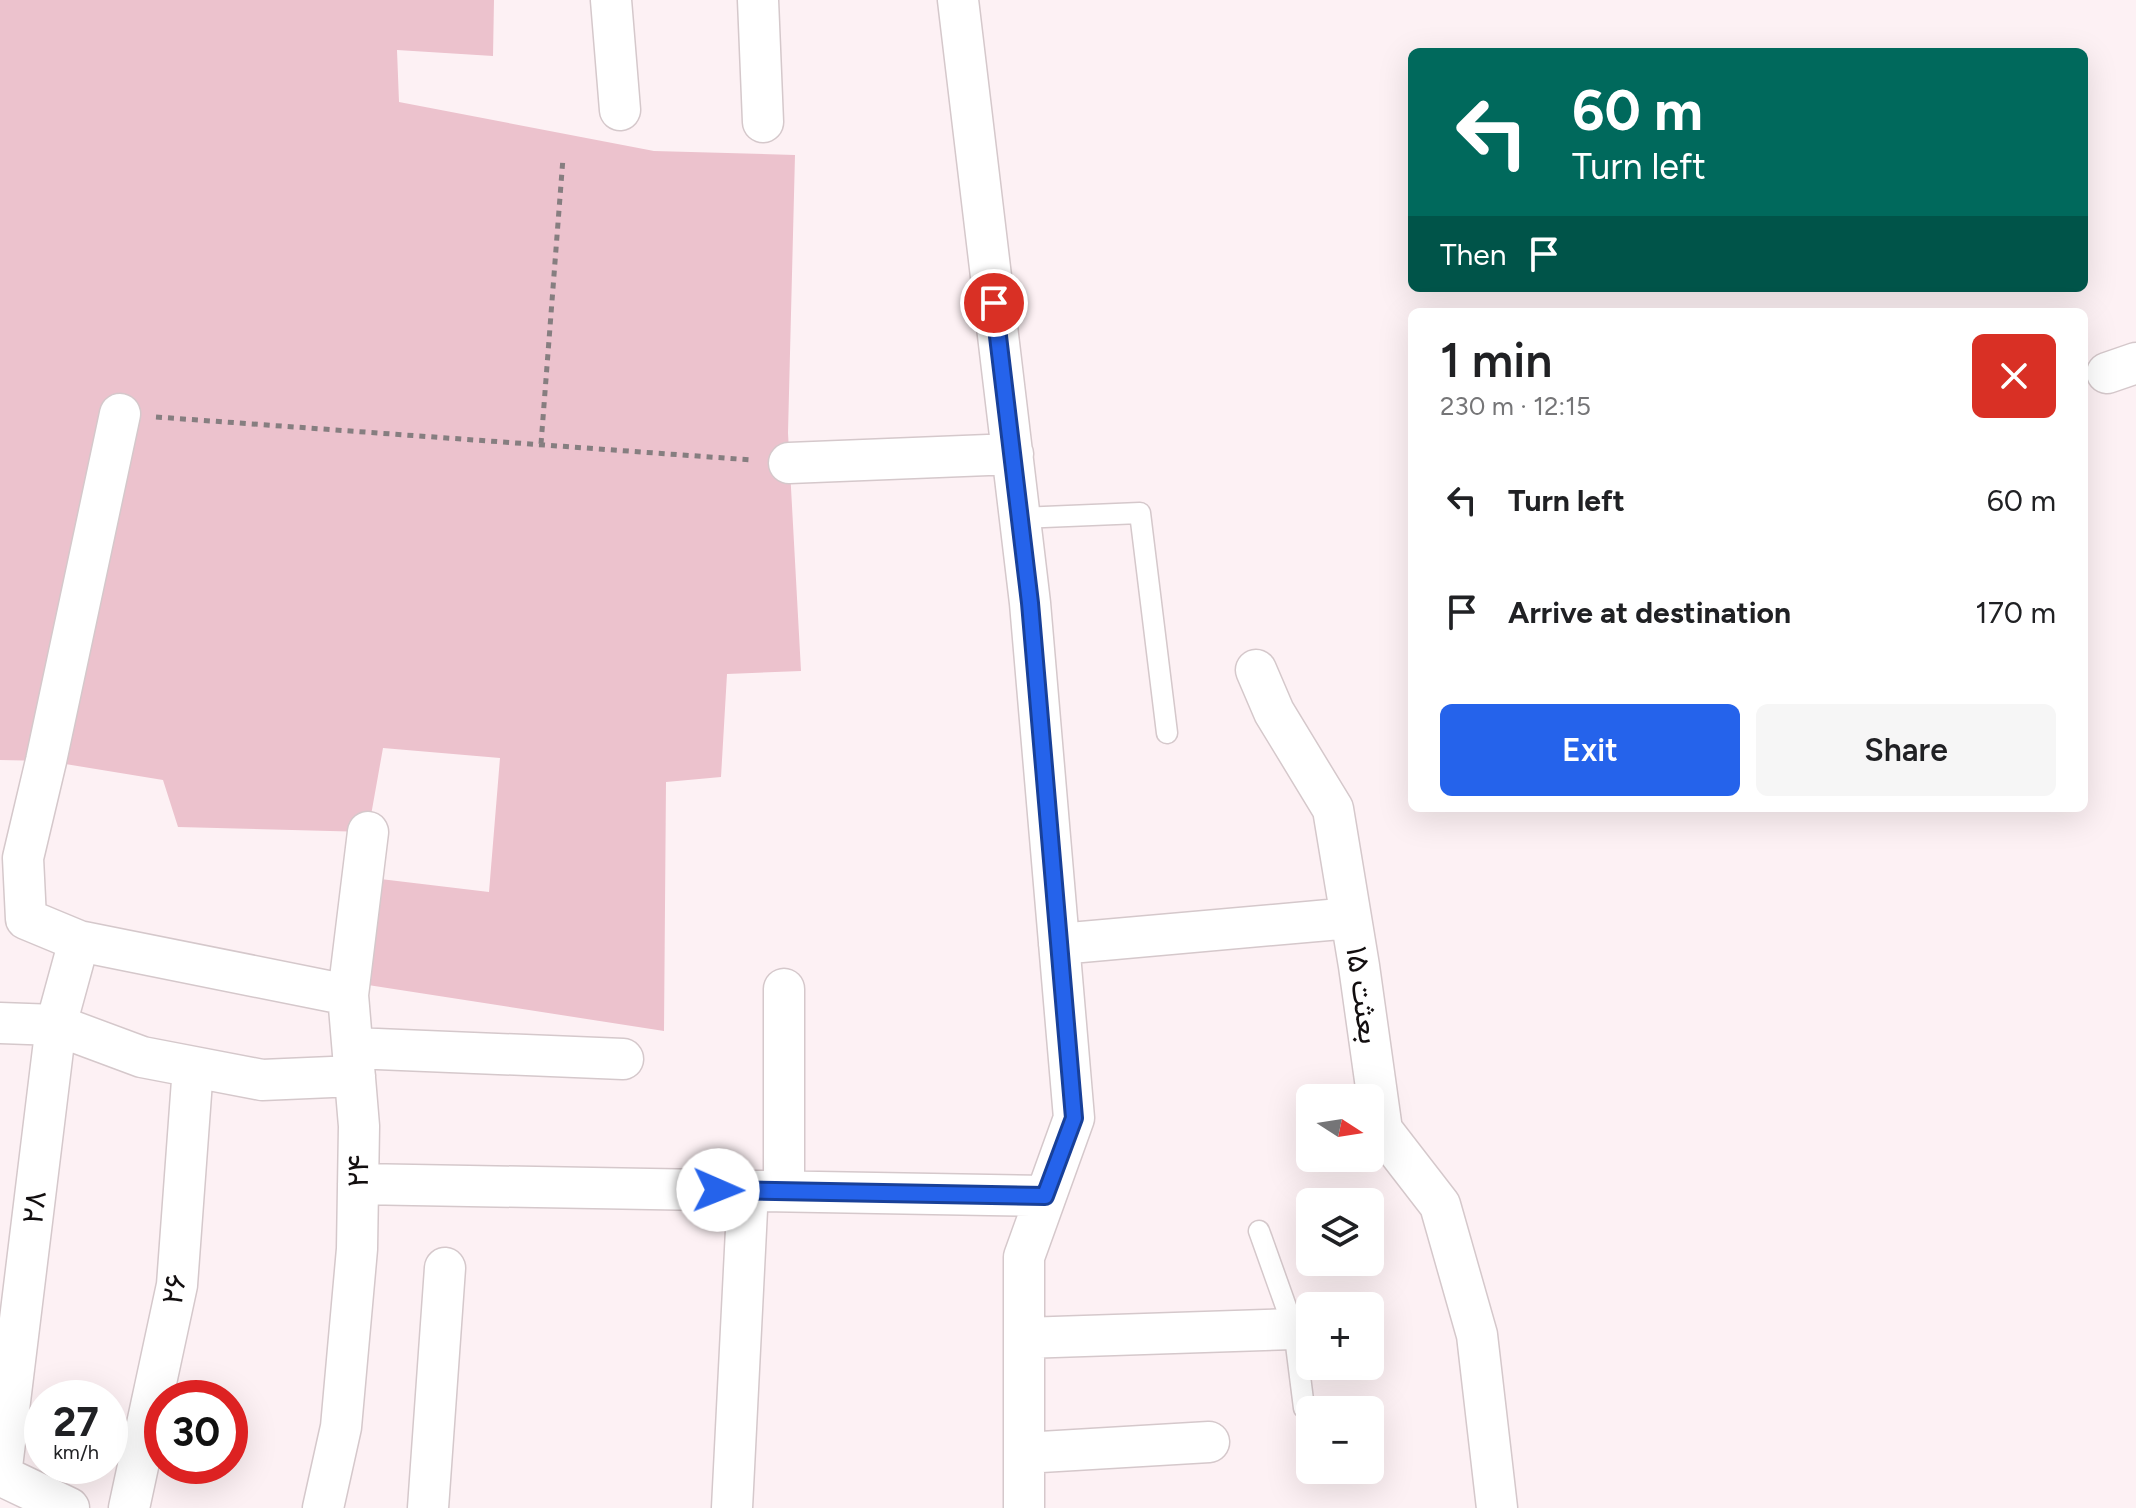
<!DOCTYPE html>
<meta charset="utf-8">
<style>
body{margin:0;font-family:Figtree,Vazirmatn,sans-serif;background:#f6f6f6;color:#202124;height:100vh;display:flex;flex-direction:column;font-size:30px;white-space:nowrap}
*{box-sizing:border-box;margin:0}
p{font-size:26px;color:#757577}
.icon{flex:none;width:44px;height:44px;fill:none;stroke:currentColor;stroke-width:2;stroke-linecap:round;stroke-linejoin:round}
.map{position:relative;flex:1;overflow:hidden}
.panel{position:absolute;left:1408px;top:308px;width:680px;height:504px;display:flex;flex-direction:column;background:#fff;border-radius:12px;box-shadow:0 8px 32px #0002}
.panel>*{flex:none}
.banner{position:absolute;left:1408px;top:48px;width:680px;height:244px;border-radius:12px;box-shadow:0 8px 32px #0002;background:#00695c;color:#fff;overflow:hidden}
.needle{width:52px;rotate:102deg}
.buttons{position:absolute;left:1296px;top:1084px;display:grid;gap:16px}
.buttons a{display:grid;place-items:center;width:88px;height:88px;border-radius:12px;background:#fff;box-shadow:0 8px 32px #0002;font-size:40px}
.speed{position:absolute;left:24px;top:1380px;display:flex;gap:16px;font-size:40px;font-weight:700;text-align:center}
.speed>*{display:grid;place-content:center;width:104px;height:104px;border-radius:50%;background:#fff;box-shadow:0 8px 32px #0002;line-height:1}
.speed small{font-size:20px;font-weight:400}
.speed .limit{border:12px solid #d22;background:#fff;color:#111}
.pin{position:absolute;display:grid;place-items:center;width:68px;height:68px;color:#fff;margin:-34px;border:4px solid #fff;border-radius:50%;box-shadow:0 2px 8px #0007}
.me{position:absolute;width:88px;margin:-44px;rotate:91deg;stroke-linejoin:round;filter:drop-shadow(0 0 6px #0008)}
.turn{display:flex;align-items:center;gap:28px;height:168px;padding:0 32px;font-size:36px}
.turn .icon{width:104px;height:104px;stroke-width:2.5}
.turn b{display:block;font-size:56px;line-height:68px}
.then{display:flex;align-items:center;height:76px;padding:0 32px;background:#0003;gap:16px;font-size:30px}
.round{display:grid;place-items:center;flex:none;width:84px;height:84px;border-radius:12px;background:#f6f6f6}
.head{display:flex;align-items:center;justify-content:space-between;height:136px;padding:0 32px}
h1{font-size:48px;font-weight:600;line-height:60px}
.cta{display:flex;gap:16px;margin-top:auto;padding:16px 32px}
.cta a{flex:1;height:92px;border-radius:12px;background:#2563eb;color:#fff;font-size:32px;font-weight:600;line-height:92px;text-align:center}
.cta a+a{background:#f6f6f6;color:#202124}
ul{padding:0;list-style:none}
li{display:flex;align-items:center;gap:24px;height:112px;padding:0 32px}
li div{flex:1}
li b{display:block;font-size:30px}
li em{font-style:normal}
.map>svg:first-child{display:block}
</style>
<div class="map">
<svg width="2136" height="1508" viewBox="0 0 2136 1508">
<rect width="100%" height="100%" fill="#fdf1f4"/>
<path fill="#ecc2cd" d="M0,0H494L493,56L397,50L399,102L654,151L795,155L788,433L801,671L727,674L721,777L666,782L664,1031L368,985L372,878L489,892L500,758L383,748L368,832L178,827L163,780L47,761L0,760Z"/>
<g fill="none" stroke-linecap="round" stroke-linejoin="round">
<defs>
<path id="lane" d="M1020,518L1140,513L1167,733
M1259,1231L1294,1329L1304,1408"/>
<path id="street" d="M611,0L620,110
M758,0L763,122
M958,0L1030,603L1074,1118L1024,1257V1508
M2107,373L2136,363
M120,414L46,761L23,858L26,919L79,941L348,995
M789,463L1013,454
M1256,670L1274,712L1333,809L1359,966L1382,1130L1440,1205L1477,1335L1497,1508
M1059,944L1351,918
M784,989V1191
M0,1023L56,1025L142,1057L262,1080L355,1076
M353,1048L623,1059
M358,1184L1045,1196
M1024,1338L1294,1329
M1024,1453L1209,1442
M0,1475L69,1508
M1,1475L56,1025L79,941
M129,1508L177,1285L193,1067
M323,1508L341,1427L357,1249L359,1126L348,995L368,832
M428,1508L445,1268
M732,1508L748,1190"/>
</defs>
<use href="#lane" stroke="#d5c8cb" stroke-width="23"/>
<use href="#street" stroke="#d5c8cb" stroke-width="43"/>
<path stroke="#867e80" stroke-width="5" stroke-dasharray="6 6" stroke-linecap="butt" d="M156,417L752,460
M541,444L563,158"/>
<use href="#lane" stroke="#fff" stroke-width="20"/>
<use href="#street" stroke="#fff" stroke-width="40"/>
</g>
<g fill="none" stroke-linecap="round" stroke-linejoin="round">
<defs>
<path id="route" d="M718,1190L1045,1196L1074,1118L1030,603L994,303"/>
</defs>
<use href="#route" stroke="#184099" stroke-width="20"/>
<use href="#route" stroke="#2563eb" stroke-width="14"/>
</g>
<g text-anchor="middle" stroke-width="6" stroke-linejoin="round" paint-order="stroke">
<g font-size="30" fill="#120e0f" stroke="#fff">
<text transform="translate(1363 995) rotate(82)" y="10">بعثت ۱۵</text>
<text transform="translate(358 1171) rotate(-89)" y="10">۲۴</text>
<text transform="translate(34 1207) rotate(-83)" y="10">۲۸</text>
<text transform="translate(174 1289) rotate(-81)" y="10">۲۶</text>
</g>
</g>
</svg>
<div class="buttons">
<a><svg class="needle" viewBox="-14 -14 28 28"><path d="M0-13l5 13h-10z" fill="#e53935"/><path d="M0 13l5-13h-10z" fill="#757577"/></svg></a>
<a><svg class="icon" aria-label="layers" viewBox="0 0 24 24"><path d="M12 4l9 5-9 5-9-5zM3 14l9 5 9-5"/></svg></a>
<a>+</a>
<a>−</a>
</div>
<div class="speed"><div>27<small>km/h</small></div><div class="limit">30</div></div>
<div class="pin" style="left:994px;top:303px;background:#d93025"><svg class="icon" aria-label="arrive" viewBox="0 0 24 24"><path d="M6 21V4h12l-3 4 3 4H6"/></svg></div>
<svg class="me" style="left:718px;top:1190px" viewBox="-20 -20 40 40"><circle r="19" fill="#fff"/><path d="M0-13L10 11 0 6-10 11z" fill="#2563eb"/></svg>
<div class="banner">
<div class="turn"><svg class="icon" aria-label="left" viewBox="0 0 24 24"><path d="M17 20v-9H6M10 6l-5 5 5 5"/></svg><div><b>60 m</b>Turn left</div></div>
<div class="then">Then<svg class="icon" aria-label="arrive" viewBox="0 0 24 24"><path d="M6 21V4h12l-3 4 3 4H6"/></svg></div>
</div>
<section class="panel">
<div class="head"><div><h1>1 min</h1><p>230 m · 12:15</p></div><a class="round" style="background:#d93025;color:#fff"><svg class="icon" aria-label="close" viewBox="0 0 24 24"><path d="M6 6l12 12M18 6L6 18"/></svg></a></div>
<ul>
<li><svg class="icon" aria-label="left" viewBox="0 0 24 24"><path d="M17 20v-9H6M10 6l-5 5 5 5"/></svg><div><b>Turn left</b></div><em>60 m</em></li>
<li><svg class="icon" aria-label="arrive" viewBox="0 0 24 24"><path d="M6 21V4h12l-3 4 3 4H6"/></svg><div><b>Arrive at destination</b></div><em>170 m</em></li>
</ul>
<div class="cta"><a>Exit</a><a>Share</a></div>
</section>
</div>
